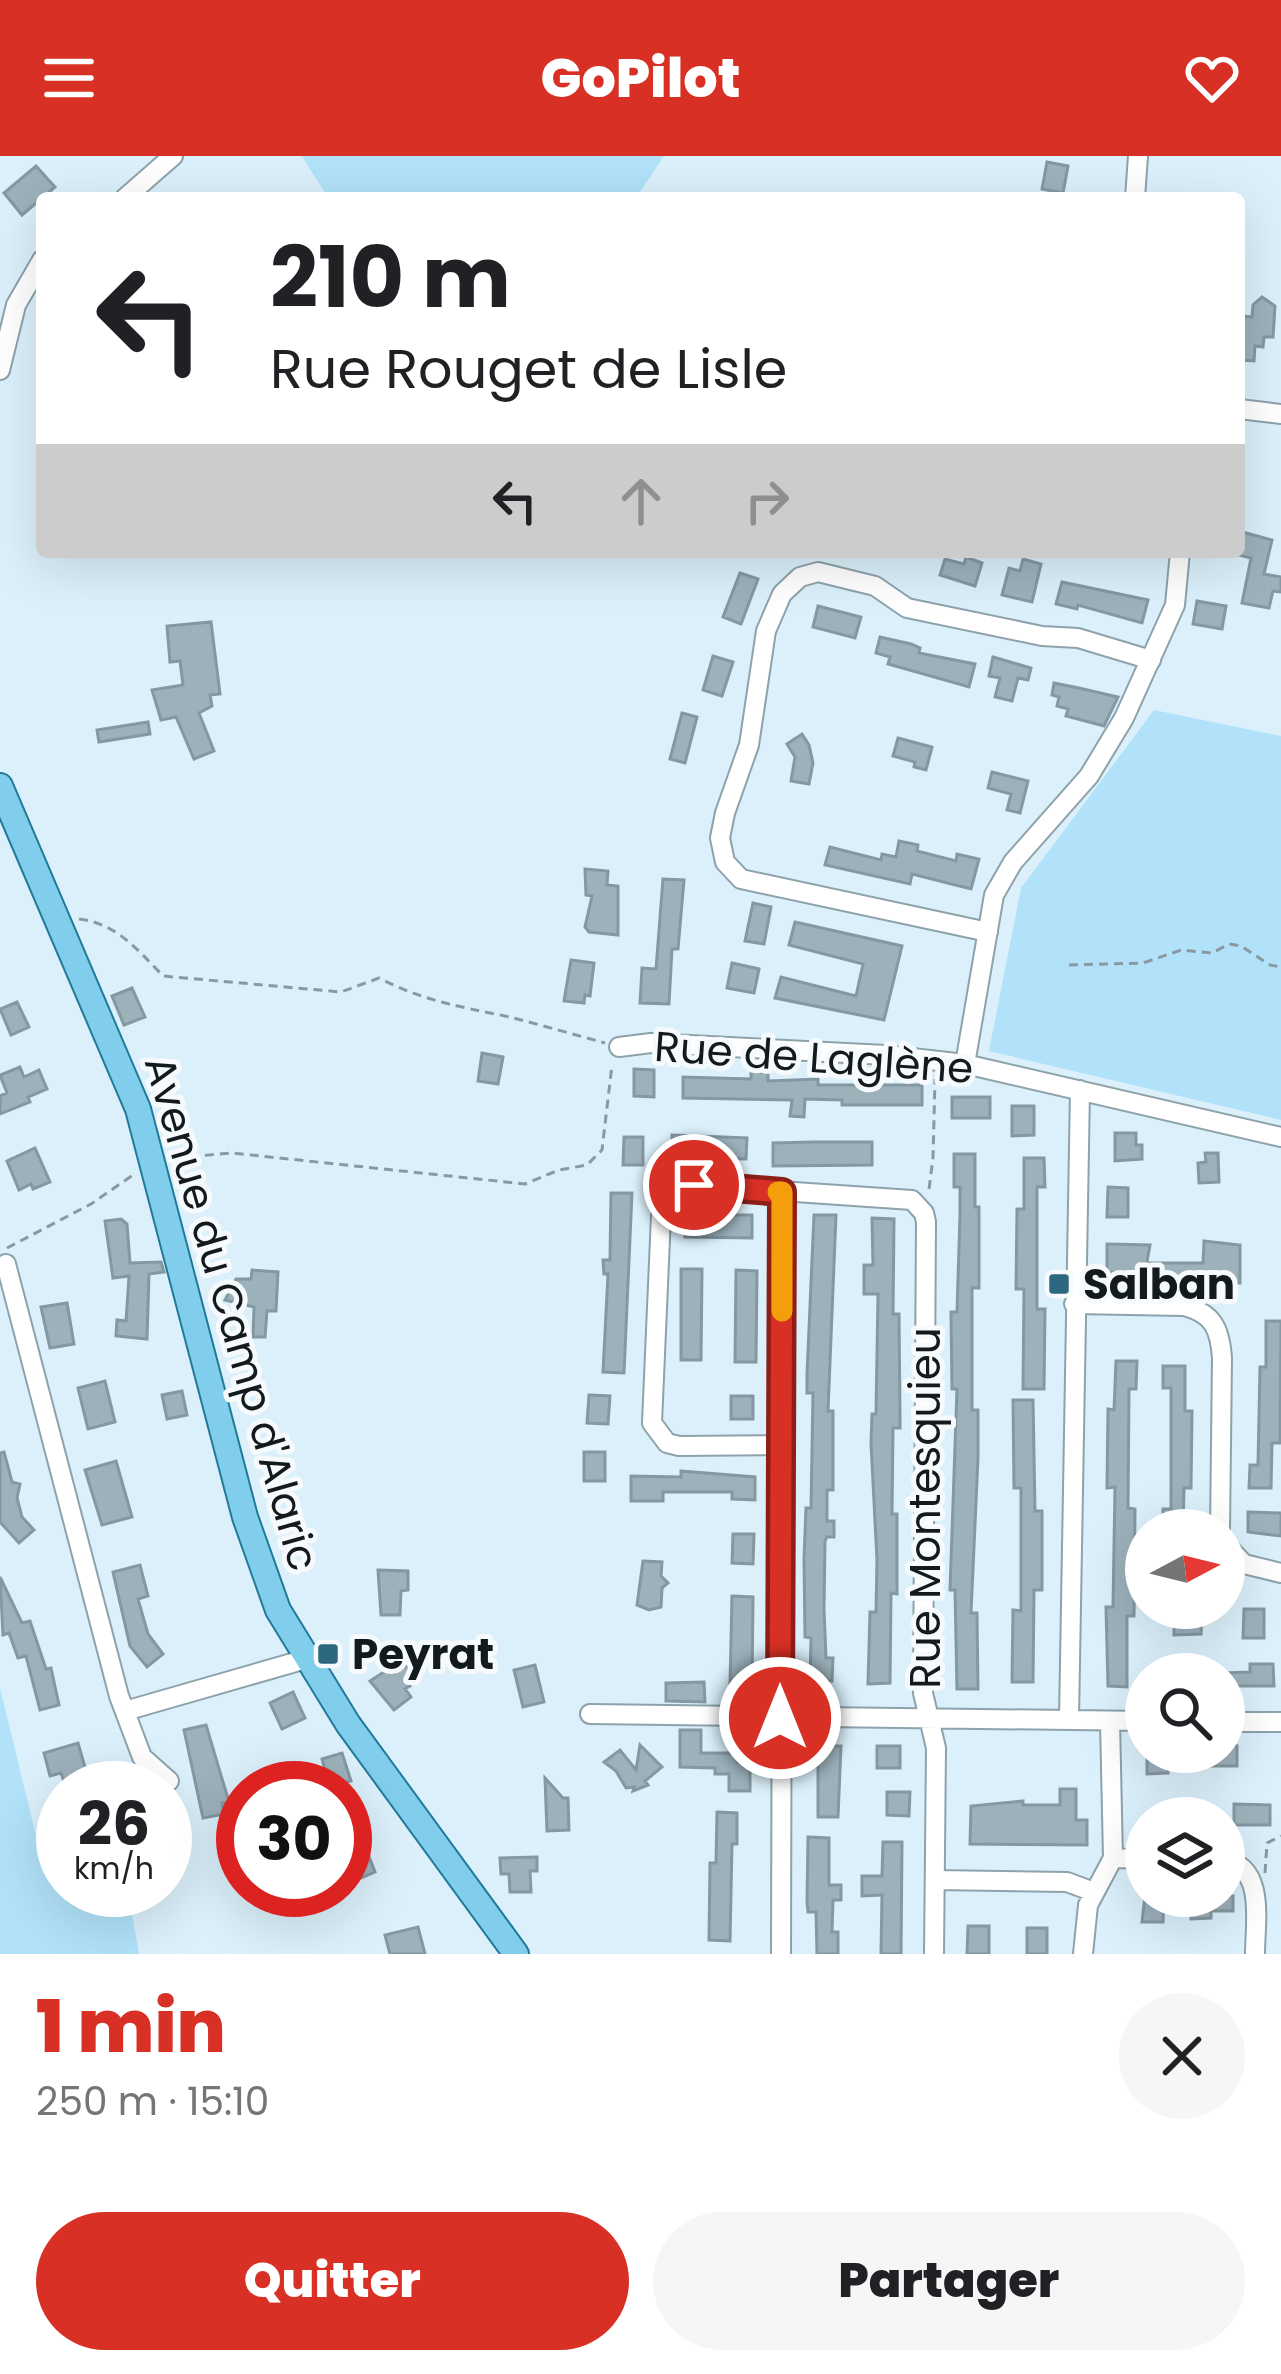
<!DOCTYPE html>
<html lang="fr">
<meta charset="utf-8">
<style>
body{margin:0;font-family:Poppins,sans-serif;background:#f6f6f6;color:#202124;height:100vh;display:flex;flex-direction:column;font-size:45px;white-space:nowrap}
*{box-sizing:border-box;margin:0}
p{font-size:39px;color:#757577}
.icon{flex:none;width:66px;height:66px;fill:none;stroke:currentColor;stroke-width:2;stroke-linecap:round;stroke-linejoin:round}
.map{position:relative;height:1798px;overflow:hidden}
.details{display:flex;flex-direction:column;background:#fff;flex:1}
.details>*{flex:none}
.hud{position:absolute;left:36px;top:36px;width:1209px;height:366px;border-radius:12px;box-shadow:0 12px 48px #0002;background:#fff;color:#202124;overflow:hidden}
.needle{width:78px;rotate:83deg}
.fabs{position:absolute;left:1125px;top:1353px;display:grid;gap:24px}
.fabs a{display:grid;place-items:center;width:120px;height:120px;border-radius:50%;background:#fff;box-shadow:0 12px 48px #0002;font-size:60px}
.speed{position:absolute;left:36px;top:1605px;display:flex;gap:24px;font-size:60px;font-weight:700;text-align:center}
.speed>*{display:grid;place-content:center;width:156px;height:156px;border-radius:50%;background:#fff;box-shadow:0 12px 48px #0002;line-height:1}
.speed small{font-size:30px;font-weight:400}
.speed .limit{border:18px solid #d22;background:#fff;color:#111}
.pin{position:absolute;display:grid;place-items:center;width:102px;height:102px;color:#fff;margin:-51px;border:6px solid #fff;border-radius:50%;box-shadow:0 3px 12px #0007}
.me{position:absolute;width:132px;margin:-66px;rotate:0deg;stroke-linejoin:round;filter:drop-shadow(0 0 9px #0008)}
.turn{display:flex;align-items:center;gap:42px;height:252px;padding:0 36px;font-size:54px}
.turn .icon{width:156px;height:156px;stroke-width:2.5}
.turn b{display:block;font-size:84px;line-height:102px}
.lanes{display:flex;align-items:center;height:114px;padding:0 36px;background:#0003;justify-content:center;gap:60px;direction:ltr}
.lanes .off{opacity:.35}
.round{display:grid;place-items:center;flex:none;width:126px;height:126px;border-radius:63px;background:#f6f6f6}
.head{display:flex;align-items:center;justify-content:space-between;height:204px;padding:0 36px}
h1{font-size:72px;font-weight:800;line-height:90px;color:#d93025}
.cta{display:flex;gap:24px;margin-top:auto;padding:24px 36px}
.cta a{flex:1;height:138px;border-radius:72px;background:#d93025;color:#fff;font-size:48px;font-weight:800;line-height:138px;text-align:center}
.cta a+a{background:#f6f6f6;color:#202124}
header{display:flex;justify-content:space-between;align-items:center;height:156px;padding:0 36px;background:#d93025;color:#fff;font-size:54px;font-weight:800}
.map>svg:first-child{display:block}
</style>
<header><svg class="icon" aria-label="menu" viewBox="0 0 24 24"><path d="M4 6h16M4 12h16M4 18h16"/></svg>GoPilot<svg class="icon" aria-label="heart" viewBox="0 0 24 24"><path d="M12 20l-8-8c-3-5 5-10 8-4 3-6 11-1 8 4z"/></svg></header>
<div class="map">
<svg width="1281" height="1798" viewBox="0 0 1281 1798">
<rect width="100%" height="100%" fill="#dbf0fb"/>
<path fill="#b1e2f9" d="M302,0H664L636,42H328Z
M1154,554L1281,580V964L989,895L1021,732Z
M0,1532L46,1721L63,1717V1734H128L139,1798H0Z"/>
<path fill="#9db1bb" stroke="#8498a2" stroke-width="3" d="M1047,6L1068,10L1063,37L1042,33Z
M36,10L55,31L22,59L4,37Z
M1262,141L1275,150L1273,181H1264L1263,191L1255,190L1254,205L1239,204L1241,160L1252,161L1253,149Z
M1239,375L1272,384L1264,418L1281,421V436L1273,435L1269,452L1242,447L1251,402L1239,399Z
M966,401L982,407L975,430L940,419L945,403L964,408Z
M1023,403L1041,408L1032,446L1002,439L1009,412L1020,415Z
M740,417L758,423L741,468L723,461Z
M1062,426L1148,444L1142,467L1078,449L1077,453L1056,448Z
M1197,445L1226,450L1222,473L1193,468Z
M818,450L861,461L855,482L813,471Z
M211,466L220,538L210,539L212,550L199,557L214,595L194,603L176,561L161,564L152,534L183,529L180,505L170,506L167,470Z
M880,481L911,488L920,492L919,497L975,508L969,531L888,508L890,501L876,497Z
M713,500L733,506L722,540L703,534Z
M993,501L1031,512L1028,524L1018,522L1012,545L995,541L1000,522L989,520Z
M1054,527L1079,532L1118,541L1104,570L1066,560L1068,553L1057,550L1059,541L1052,539Z
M682,557L697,561L685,607L670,603Z
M148,566L150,578L99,586L97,574Z
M802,578L809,589L813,607L809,628L791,625L795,601L787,588Z
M898,582L932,591L926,614L914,611L915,606L893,600Z
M992,616L1028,625L1020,657L1007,654L1011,638L988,632Z
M899,685L918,689L917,695L956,705L957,698L979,703L971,733L912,718L910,728L825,709L830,691L881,704L882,698L896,701Z
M585,713L608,715L607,729L618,730V779L589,776L585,771L592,740L586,739Z
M663,723L684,724L678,793H672L669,848L640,847L642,812L656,813Z
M753,747L771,751L764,788L745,785Z
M795,766L902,790L884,864L775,842L781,821L856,840L863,808L789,789Z
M571,804L594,807L590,840L585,839L584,847L564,845Z
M732,807L759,813L754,837L727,832Z
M132,832L145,861L124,869L112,840Z
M17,846L29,871L11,879L0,853Z
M482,897L503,901L498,928L478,925Z
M20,911L24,921L39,914L47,933L28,941L30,946L0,958V940L7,937L0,919Z
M634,913L654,914V941L634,940Z
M751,916H768V925L818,923V929H922V949H842V944L805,943L804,961L790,960L792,944L683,942V921L751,923Z
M952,941H990V962H952Z
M1012,950H1034V979L1012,980Z
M1115,977H1136V989H1142V1003L1115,1005Z
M672,979L747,982L746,1003L672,1002Z
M624,981H643V1009H623Z
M814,986H872V1009L773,1010V987Z
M35,992L50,1026L33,1033L31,1028L19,1034L7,1005Z
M1205,997H1218L1219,1026L1199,1027L1198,1007L1206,1006Z
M954,998H975V1051H979V1132H972V1254H978V1302L971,1457H977L978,1533H957L955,1434H950L957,1233H952L951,1156H957L960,1059V1031H954Z
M1024,1002H1044L1045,1031H1037V1153H1045L1044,1233H1023L1024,1133H1016L1017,1053H1024Z
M1108,1031L1128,1032V1061H1107Z
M611,1037H632L624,1217L603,1216L608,1118H604L603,1104H610Z
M685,1059H752V1082L685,1081Z
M814,1059H836L828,1255H833V1334H827V1365H834V1381H827L825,1385L824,1453L826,1502H833L832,1525H810L811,1482L805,1481L804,1403L806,1352H811L813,1237H807V1218Z
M872,1062L894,1063L893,1158H899L900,1260V1272H893L892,1358H897V1438L891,1437L890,1527L868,1528L870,1456H876L877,1404L871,1287L872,1258H876L878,1138H864V1109H873Z
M121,1063L127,1068L130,1107L161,1106L164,1116L149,1118L147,1183L116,1180L117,1164L126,1165L129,1120L113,1122L105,1065Z
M1204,1085L1240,1089V1127H1148V1107H1203Z
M1107,1088L1150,1089L1145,1117L1107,1116Z
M681,1113H702L701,1204H681Z
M252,1114L278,1116L276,1155H267L265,1181H253L254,1151L225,1144L236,1123H251Z
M736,1114L757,1115L756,1206H735Z
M67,1147L74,1188L50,1192L41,1151Z
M1266,1165H1281L1280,1287H1272L1271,1332H1249L1250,1309H1258L1260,1211H1266Z
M1116,1205H1137L1136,1233H1129L1128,1352L1135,1353L1134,1460H1127V1531L1108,1530L1106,1451H1113L1115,1331L1107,1332L1108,1253L1114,1254Z
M1163,1210H1185V1255H1192L1191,1332H1184L1183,1374H1163V1353H1171V1232H1163Z
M105,1225L115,1266L88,1273L78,1232Z
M182,1235L187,1259L167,1263L162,1239Z
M589,1239L610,1240L608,1268L587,1267Z
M731,1240H753V1263H731Z
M1013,1244H1033L1035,1355H1042V1434H1034L1033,1526H1012L1013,1454L1021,1455V1332H1014Z
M4,1296L12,1326L20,1328L17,1342L22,1361L34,1374L19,1387L0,1366V1297Z
M584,1296H605V1325H584Z
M116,1305L132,1361L102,1369L85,1314Z
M681,1315L755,1321V1344L732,1343V1336H663V1345H631V1320L681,1321Z
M1248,1356L1281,1357V1380L1248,1376Z
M733,1378H754L753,1408L732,1407Z
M643,1405L662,1406L661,1420L668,1427L662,1432L661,1451L649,1454L637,1449Z
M140,1409L148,1440L138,1443L148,1478L163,1498L147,1511L130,1490L113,1416Z
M378,1414L408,1415V1434L401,1435L400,1459H381Z
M0,1421L22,1467L30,1465L46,1513L51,1512L59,1549L40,1554L26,1500L18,1502L9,1477L3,1479Z
M732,1440L753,1441L752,1529H730Z
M1244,1453H1264V1482H1243Z
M1174,1455L1202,1456L1201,1478L1174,1479Z
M412,1507L406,1523L410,1530L405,1533L411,1541L394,1554L370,1525L390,1512L394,1517Z
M1250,1508H1273L1274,1530H1224V1517L1250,1516Z
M535,1509L544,1546L523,1551L514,1514Z
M704,1526L705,1546L666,1545V1527Z
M293,1536L305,1562L282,1573L270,1547Z
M206,1569L229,1646L222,1647L224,1658L203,1662L184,1574Z
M680,1574H701V1597H737V1606H750V1635H729V1618H715V1612L680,1611Z
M78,1587L91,1632H66L61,1617L50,1620L44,1597Z
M640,1589L662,1611L645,1625L648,1629L633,1635L634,1631L626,1632L616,1615L604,1606L620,1594L636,1614Z
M1224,1589L1237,1590V1610H1206V1596H1224Z
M818,1590H841L838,1661H818Z
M877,1590H900V1612H877Z
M1147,1596H1168V1617L1147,1618Z
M342,1597L351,1625L330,1631L322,1603Z
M545,1622L563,1642H568L569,1674L547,1675Z
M1060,1633H1076V1664H1087V1689L970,1688L971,1650L1023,1645V1649H1060Z
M887,1636H910L909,1660L887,1659Z
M1234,1648L1270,1649V1669H1234Z
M717,1656L737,1657V1688H732L730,1785L709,1784L710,1707H716Z
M808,1681L829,1682V1729H841V1744H833L832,1776H838V1798H817L816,1756H808L807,1746Z
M883,1686H902L901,1798H881L882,1739L862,1740V1720H882Z
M366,1693L375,1716L345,1729V1701Z
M537,1701V1715H530L531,1736H510L509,1718H501L500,1702Z
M1145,1740H1164L1163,1766H1142Z
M1196,1740H1233V1755H1211V1762L1191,1763V1745H1196Z
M968,1770H989V1798H967Z
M418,1771L425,1798H390L385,1779Z
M1027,1772H1047V1798H1027Z"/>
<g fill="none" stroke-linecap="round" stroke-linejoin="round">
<defs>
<path id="minor" d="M125,42L173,0
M1135,42L1138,0
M0,214L16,149L42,104
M1239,253L1281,258
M988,776L741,723L725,706L720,682L725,657L749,589L766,475L782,438L800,421L818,416L875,430L907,452L1042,480L1078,482L1151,504
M619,891L651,887L886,899L965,908L1281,981
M965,908L994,739L1013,706L1089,620L1124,562L1175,449L1180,396
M6,1108L119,1540L142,1601L169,1625
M1074,1148L1184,1150C1213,1157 1220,1173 1222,1202L1220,1374
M781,1289L679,1290L667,1287L652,1267L661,1060C666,1040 674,1034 694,1029L912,1044L924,1057L926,1066L923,1537L936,1592L934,1798
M1224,1387L1244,1408L1281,1417
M125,1555L306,1503
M590,1558L1146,1565
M1069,1563L1080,934
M1224,1566H1281
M1113,1702L1146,1703
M1224,1704C1266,1711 1255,1766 1255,1798
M935,1724L1067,1726L1094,1736
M781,1798L783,1036
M1083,1798L1088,1749L1113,1702L1110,1565"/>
<path id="major" d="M0,630L138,953L245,1361L278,1454L348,1568L516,1798"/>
</defs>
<use href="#minor" stroke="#8da2ab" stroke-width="22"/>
<use href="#major" stroke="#227a9a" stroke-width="28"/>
<path stroke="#8a99a1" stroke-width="3" stroke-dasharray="9 6" stroke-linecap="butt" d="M79,763C116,767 138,794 163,820L341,836L379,822C424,845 457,850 505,860C538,868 572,878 605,887
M1069,809L1143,807L1181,794L1212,797L1229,788L1241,790L1270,809L1281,811
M175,1002L232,997L525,1028L559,1014L587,1009L602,994L612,909
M929,1033L933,1002L935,923
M7,1092L91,1048L133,1019
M1265,1717L1267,1687L1281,1680"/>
<use href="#minor" stroke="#fff" stroke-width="18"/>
<use href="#major" stroke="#80ceeb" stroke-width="24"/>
</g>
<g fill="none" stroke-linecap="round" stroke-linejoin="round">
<defs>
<path id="route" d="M694,1029L782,1036L780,1562"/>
</defs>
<use href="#route" stroke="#8d1f18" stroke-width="30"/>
<use href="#route" stroke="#d93025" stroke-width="21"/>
<path stroke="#f59e0b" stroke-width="21" d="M778,1036H782V1155"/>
</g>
<g fill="#2e6880" stroke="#f6fafc" stroke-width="4.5">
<rect x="1047" y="1116" width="24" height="24" rx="6"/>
<rect x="316" y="1486" width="24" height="24" rx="6"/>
</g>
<g text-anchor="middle" stroke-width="10" stroke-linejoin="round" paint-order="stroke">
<g font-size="42" fill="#121a1d" stroke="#f6fafc">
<text transform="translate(814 901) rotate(4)" y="15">Rue de Laglène</text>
<text transform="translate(232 1157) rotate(74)" y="15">Avenue du Camp d'Alaric</text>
<text transform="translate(925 1352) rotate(-90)" y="15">Rue Montesquieu</text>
</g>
<g font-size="42" font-weight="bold" fill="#121a1d" stroke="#f6fafc" text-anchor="start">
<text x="1083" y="1143">Salban</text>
<text x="352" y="1513">Peyrat</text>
</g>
</g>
</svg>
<div class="fabs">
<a><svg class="needle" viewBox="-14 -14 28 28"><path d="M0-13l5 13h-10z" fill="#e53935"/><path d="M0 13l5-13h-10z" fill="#757577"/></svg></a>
<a><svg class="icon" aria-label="search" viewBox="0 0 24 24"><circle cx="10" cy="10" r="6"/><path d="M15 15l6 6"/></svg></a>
<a><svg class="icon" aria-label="layers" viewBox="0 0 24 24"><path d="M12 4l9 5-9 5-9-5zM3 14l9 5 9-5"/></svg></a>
</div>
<div class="speed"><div>26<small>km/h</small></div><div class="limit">30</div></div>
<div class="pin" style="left:694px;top:1029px;background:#d93025"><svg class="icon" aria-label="arrive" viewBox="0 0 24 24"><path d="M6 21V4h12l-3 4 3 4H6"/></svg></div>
<svg class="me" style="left:780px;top:1562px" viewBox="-20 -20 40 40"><circle r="17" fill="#d93025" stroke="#fff" stroke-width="3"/><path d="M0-11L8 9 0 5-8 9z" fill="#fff"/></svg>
<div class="hud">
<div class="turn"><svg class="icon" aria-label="left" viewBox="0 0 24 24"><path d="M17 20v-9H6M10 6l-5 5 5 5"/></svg><div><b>210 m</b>Rue Rouget de Lisle</div></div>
<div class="lanes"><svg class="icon" aria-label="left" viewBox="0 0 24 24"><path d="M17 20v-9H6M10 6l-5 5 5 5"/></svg><svg class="icon off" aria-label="ahead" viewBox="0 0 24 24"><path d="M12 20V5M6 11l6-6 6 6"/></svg><svg class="icon off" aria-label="right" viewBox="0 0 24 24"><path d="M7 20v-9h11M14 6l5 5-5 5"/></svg></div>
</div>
</div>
<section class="details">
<div class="head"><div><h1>1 min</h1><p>250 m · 15:10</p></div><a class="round"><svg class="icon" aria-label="close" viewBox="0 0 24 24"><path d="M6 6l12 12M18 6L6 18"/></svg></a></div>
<div class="cta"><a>Quitter</a><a>Partager</a></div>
</section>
